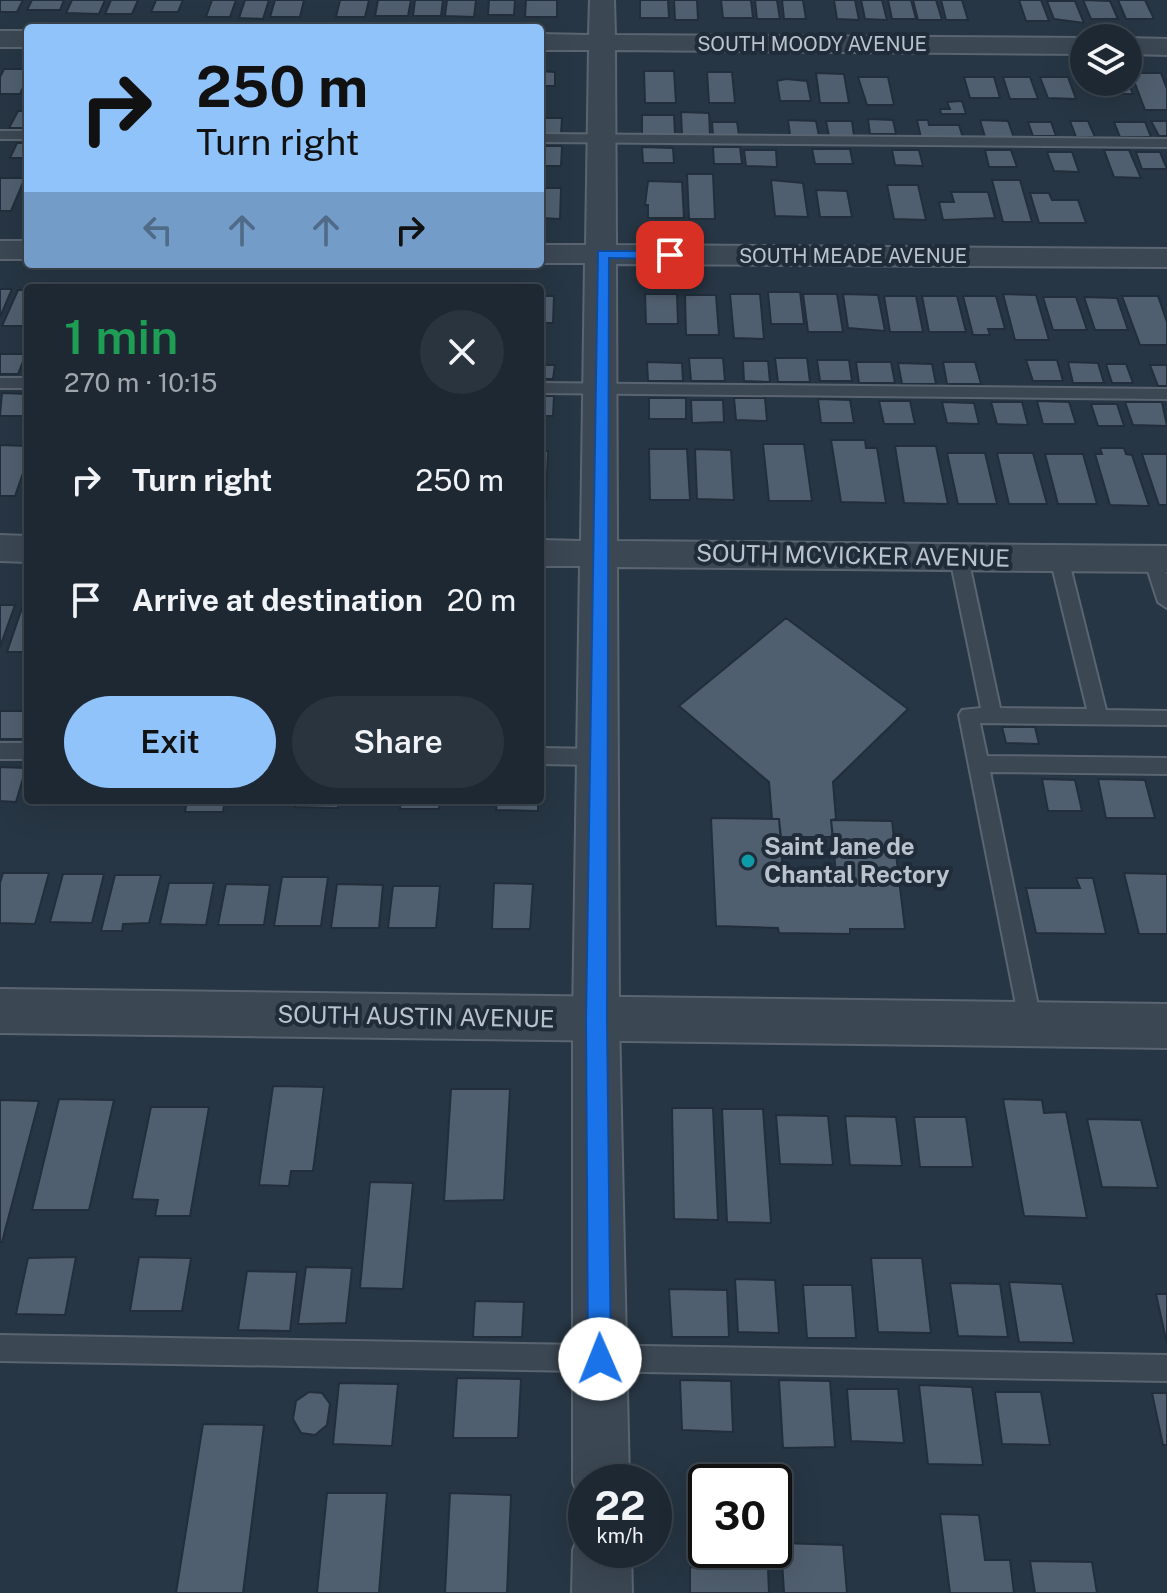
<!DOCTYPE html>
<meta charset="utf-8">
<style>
body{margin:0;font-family:"Public Sans",sans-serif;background:#2a343f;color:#f1f3f6;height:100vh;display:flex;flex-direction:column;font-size:30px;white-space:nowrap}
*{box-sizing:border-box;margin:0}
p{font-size:26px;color:#a0a6ac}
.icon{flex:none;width:44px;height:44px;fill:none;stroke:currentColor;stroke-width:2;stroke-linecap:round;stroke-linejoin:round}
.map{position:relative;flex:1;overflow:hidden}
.panel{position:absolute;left:24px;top:284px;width:520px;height:520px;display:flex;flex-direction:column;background:#1d2833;border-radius:8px;box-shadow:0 8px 32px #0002,0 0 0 2px #3b444e}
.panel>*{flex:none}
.banner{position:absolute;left:24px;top:24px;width:520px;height:244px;border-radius:8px;box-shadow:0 8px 32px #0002,0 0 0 2px #3b444e;background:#90c3fa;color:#111;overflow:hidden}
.fabs{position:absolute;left:1070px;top:24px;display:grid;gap:16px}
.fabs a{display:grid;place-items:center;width:72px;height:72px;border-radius:50%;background:#1d2833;box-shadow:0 8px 32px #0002,0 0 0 2px #3b444e;font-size:40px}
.speed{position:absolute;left:568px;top:1464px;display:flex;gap:16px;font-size:40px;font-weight:700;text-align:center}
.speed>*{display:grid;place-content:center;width:104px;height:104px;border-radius:50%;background:#1d2833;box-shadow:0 8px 32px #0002,0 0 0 2px #3b444e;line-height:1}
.speed small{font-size:20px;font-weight:400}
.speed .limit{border:4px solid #111;border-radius:12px;background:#fff;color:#111}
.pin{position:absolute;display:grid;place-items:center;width:68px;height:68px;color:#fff;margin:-34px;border-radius:16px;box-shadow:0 4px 12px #0006}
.me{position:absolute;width:88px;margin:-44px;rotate:359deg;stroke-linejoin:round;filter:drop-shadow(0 0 6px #0008)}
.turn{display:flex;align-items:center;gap:28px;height:168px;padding:0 40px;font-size:36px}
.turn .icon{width:104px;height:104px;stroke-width:2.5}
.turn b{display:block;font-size:56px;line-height:68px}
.lanes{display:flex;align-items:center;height:76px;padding:0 40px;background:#0003;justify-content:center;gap:40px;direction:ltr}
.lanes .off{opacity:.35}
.round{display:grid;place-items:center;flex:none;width:84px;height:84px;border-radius:42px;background:#2a343f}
.summary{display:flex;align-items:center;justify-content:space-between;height:136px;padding:0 40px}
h1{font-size:48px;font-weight:600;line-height:60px;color:#1e9e55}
.action{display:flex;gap:16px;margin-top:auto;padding:16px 40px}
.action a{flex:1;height:92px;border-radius:48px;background:#90c3fa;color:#111;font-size:32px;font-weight:600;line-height:92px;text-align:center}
.action a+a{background:#2a343f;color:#f1f3f6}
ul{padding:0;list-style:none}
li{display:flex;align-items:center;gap:24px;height:120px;padding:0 40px}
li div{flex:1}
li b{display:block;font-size:30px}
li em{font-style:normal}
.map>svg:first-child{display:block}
</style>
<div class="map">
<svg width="1167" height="1593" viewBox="0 0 1167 1593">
<rect width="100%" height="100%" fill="#273644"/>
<path fill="#505f6f" stroke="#222e3b" stroke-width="2" d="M0,0H23L17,12H0Z
M32,0H64L60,10H27Z
M72,0H105L99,14L66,13Z
M111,0H138L132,14H105Z
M156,0H183L178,12H151Z
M212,0H236L230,17H206Z
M245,0H269L263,19L239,18Z
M275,0H304L300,17H270Z
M340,0H369L365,17H336Z
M378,0H411L408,16H375Z
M415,0H443L441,16H413Z
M447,0H476L474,17L445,16Z
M489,0H515L514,15H488Z
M526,0H557V17H525Z
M640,0H668L669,18H640Z
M674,0H697L698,20H675Z
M721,0H751L753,18H723Z
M755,0H777L780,19H757Z
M782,0H803L806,19H784Z
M834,0H855L859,20L837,19Z
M861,0H882L887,20L865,19Z
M888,0H911L916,19H892Z
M913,0H936L942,20H918Z
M941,0H962L968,20H946Z
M1019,0H1041L1049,21H1026Z
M1083,0L1110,1L1118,19H1091Z
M1118,0H1145L1154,19H1126Z
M1047,1H1075L1084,23L1054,19Z
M4,69H28V77L20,94H0V77Z
M540,71L555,72V86H544L543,94H540Z
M644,71H674L676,103H645Z
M707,72H732L735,103H709Z
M816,73L844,74L849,103H820Z
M1131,73H1161L1167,89V110H1145Z
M858,77H888L894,105H867Z
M964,77H994L1000,98H970Z
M1003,77H1030L1038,99H1010Z
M1040,77H1068L1076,99L1048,98Z
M786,79L807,81L811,101H780L777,81Z
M1092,82H1128L1133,94H1097Z
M962,101L966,114H941L940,109H950L947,102Z
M18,111H28V128H9Z
M681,112L709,113L710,135H682Z
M642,115H674L675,135H642Z
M540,118H562L561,134H540Z
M868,119L893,120L896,134H870Z
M788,120L816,121L819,136L790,135Z
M917,120H928L929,125H959L963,138H921Z
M980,120L1008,121L1014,138L985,137Z
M826,121H852L854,136H829Z
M1070,121H1088L1095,137H1076Z
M1151,121H1167V136H1159Z
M712,122H737L739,135H713Z
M1028,122H1051L1056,136H1033Z
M1114,122H1145L1151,137H1120Z
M17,143H28V158H10Z
M540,146H562L561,166H540Z
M642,147L673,148L674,163H643Z
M713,147H740L742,164H714Z
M812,149H850L853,164H815Z
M744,150H776L777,167L746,166Z
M892,150H919L923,166L895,165Z
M985,150H1011L1017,167H989Z
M1104,150H1129L1141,178L1114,177Z
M1047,152H1072L1079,172L1054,171Z
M1136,152H1160L1167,169H1142Z
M687,174H713L715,219H689Z
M0,178H25L11,211H0Z
M771,180L803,183L808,217L775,216Z
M992,180H1020L1032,222H1003Z
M648,181L682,182L684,218H648V205H645Z
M887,185H918L926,220L894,219Z
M540,188H561L560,219L540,218Z
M816,190L847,191L852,217H820Z
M951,192H988L995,218L943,220L939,202H954Z
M1030,193H1049L1052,200H1078L1086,223H1039Z
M0,289H12L0,317Z
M18,290H28V326H2Z
M768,292H800L804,324H771Z
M645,294H677L678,324H646Z
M730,294H760L764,339L734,338Z
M803,294H837L843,332H808Z
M843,294L878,295L885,331L848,328Z
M1003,294L1036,295L1049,340H1015Z
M685,295H716L719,335H686Z
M540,296H554L553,323H540Z
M884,296H916L923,332H890Z
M922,296H957L966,332H929Z
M963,296H996L1005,329H988L990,335H973Z
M1122,296H1158L1167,322V345H1140Z
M1043,297H1076L1087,330H1053Z
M1084,297L1117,298L1128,330H1095Z
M0,354H26L18,374H0Z
M689,358H723L725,381H691Z
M775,358H807L810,382H778Z
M817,360H849L852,381H820Z
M1026,360H1057L1063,381H1033Z
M743,361H768L770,382L744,381Z
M647,362L682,363L683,381H648Z
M856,362H891L895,383H859Z
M943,362H975L981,384H947Z
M1068,362L1098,363L1104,383H1073Z
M898,363L932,364L936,384H902Z
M1106,364H1126L1133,383H1112Z
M540,365H555L553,379H540Z
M1150,365H1167V386H1158Z
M2,393L28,394L24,416H0Z
M540,396H554L553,416H540Z
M649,398H686V419H649Z
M734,398H765L767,421L736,420Z
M818,399L850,400L854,423H821Z
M691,400H723L724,422L692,423Z
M879,401H910L915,424H884Z
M1037,401L1069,402L1076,424H1043Z
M942,402L974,403L979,424L947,423Z
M991,402H1022L1028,425L997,424Z
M1125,402H1162L1167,426L1133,425Z
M1091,404H1117L1124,426H1098Z
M831,440H865L866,448H877L886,503L841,502Z
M763,444H804L812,501H769Z
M0,445L28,446V459L15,496H0Z
M895,446H936L948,504L904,503Z
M1100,448H1124L1126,454L1132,455L1149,506L1110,505L1095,454H1102Z
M649,449H687L690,500H650Z
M695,449L731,450L734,500L697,499Z
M540,451H548L546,498H540Z
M947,453H985L997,504H958Z
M997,453H1033L1047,504H1009Z
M1045,454H1083L1097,504H1058Z
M1142,454H1167V505H1159Z
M0,605H15L0,647Z
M23,605H28V652H7Z
M786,618L908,709L833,782L836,819L831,820L833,837H781L779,819H772L769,782L679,706Z
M0,711H28L24,739H0Z
M1002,727H1035L1039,744L1006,743Z
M0,767L26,768L16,802L0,801Z
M1042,779L1075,780L1082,811H1048Z
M1098,779L1145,780L1155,818H1106Z
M187,800H225L223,812H185Z
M297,800H339L338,808L295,807Z
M346,800H381V805H346Z
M401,800H440L439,809H400Z
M497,800H538V811L496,810Z
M711,818L779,819L784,884L837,885L831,820L892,821L905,929H850V934L779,933L778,928L716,926Z
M3,873H49L35,924L0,923V883Z
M1124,873L1167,874V934H1139Z
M63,874H104L92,923L50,922Z
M115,875H161L149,923L123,924L122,931H101Z
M282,877H328L321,926H274Z
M1076,878H1093L1106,934L1036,933L1026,888H1080Z
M169,883H214L206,925L160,924Z
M494,883L533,884L530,929H492Z
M226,884L270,885L264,925H218Z
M337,884L383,885L379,928H331Z
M393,886H440L436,928H388Z
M273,1086L324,1087L313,1171H291L289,1186L259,1185Z
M451,1089H510L504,1200L444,1201Z
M59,1099L114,1100L89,1210H32Z
M1003,1099L1042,1100L1044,1113L1066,1112L1087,1218L1024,1216Z
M0,1100L39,1101L2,1242H0Z
M151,1107H209L190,1216H155L158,1200L132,1199Z
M672,1108H713L718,1220L674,1219Z
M722,1109H763L771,1223L727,1222Z
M776,1115L828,1116L833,1165L780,1164Z
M845,1116L896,1117L902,1166L850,1165Z
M914,1117H966L973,1167H920Z
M1087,1119L1141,1120L1158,1188L1102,1187Z
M370,1182L413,1183L403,1289L360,1288Z
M76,1257L65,1315L16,1314L28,1258Z
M139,1257L191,1258L182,1311H130Z
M871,1258H922L931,1333L878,1332Z
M306,1267L352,1268L346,1323L298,1324Z
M247,1271L297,1272L290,1331L238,1330Z
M735,1279L775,1280L779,1333L738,1332Z
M1009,1282L1062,1284L1074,1343L1019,1342Z
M950,1283L1000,1284L1008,1337L958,1336Z
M803,1285H852L856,1338H807Z
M669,1289L727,1290L729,1337H672Z
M1156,1294H1167V1344Z
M475,1301L524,1302L522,1337H473Z
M457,1378L521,1379L518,1438H453Z
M680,1380L731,1381L733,1432L682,1430Z
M779,1380L830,1381L835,1447L783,1448Z
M339,1383L398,1384L392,1446L333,1444Z
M919,1385L972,1387L983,1465L928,1464Z
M847,1389H898L904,1443L851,1441Z
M309,1392L322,1393L330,1404L327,1425L315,1435L301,1433L293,1419L296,1401Z
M995,1392H1041L1050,1445L1002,1444Z
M1152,1393H1167V1445H1163Z
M203,1424L264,1425L243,1593H176Z
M327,1493H387L379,1593H317Z
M450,1493L511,1495L507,1593H445Z
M940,1514L979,1515L985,1560H1010L1014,1593H950Z
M781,1543L843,1545L847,1593H784Z
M1030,1561L1092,1562L1097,1593H1035Z
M690,1567L768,1568L769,1593H690Z"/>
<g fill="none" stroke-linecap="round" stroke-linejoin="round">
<defs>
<path id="service" d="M0,131H28V139H0Z
M540,134L1167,139V147L540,142Z
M0,378H28V388H0Z
M540,383L1167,389V399L540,393Z
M959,552L968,558L1000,708L1087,709L1050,558L1059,552L1068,558L1106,710L1167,711V725L980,723L987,756L1167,758V774L990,772L1042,1025L1039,1032L1031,1035L1023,1032L1020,1025L959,715L962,710L981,708L950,558Z
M1153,553L1159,555L1167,575V608L1158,602L1144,559Z
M0,743H28V759H0Z
M540,748L599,749L606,752L609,757L606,762L599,765L540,764Z
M0,1335L1167,1355V1381L0,1361Z"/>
<path id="minor" d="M590,0H614L615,35L1084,38V54L615,50L616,245L1167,249V267L616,264L617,541L1167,546V572L617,567L619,1020L629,1482H586V1504L581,1502L573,1482V1020L580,566H540V540L581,541L585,263H540V245H586L589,50H540V34L589,35Z
M0,31H28V47H0Z
M1128,38L1167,39V55L1128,54Z
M0,241H28V259H0Z
M0,535L28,536V562L0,561Z
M586,1527V1550H631L632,1593H572L573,1550L581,1529Z"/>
<path id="tertiary" d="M0,989L1167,1004V1048L0,1033Z"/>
</defs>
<use href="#service" stroke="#5a6571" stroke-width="4"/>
<use href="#minor" stroke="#5a6571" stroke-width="4"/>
<use href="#tertiary" stroke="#5a6571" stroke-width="4"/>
<use href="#service" fill="#3b4753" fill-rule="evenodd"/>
<use href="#minor" fill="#3b4753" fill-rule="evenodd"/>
<use href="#tertiary" fill="#3b4753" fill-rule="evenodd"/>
</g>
<path fill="#1a73e8" stroke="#114b97" stroke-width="2" d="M598,251H670L676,255L670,259L609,258L607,1020L611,1359L608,1368L600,1371L591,1368L588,1359L586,1020Z"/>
<circle fill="#0f9aa8" stroke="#202c39" stroke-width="3" cx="748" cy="861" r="8"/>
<g text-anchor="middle" stroke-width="8" stroke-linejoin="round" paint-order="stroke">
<g font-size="20" fill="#b9c2cd" stroke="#202c39">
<text x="812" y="51">SOUTH MOODY AVENUE</text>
<text x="853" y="263">SOUTH MEADE AVENUE</text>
</g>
<g font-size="24" fill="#b9c2cd" stroke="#202c39">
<text transform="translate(853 556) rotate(1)" y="8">SOUTH MCVICKER AVENUE</text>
<text transform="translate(416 1017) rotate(1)" y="8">SOUTH AUSTIN AVENUE</text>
</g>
<g font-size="24" font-weight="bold" fill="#b9c2cd" stroke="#202c39" text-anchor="start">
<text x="764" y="855">Saint Jane de<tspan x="764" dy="28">Chantal Rectory</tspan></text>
</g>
</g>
</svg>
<div class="fabs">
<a><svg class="icon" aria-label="layers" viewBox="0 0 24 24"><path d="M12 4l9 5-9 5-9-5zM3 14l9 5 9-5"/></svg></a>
</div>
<div class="speed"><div>22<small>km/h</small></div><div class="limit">30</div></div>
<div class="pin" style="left:670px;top:255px;background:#d93025"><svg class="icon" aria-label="arrive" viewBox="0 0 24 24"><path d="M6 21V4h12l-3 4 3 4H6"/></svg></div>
<svg class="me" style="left:600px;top:1359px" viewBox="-20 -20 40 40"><circle r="19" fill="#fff"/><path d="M0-13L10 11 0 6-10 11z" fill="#1a73e8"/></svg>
<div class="banner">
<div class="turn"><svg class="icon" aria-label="right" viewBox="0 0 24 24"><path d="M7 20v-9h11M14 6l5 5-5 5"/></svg><div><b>250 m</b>Turn right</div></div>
<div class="lanes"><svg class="icon off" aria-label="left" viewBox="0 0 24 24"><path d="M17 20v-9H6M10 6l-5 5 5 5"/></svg><svg class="icon off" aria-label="ahead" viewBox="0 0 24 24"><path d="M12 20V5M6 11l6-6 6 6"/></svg><svg class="icon off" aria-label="ahead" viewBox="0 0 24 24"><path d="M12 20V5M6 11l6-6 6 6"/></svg><svg class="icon" aria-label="right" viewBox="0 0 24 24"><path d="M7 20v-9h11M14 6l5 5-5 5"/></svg></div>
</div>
<section class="panel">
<div class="summary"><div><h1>1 min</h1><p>270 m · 10:15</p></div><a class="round"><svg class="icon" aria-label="close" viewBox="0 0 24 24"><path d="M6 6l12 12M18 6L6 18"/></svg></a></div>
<ul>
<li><svg class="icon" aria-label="right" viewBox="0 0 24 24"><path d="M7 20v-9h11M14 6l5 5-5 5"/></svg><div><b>Turn right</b></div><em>250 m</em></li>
<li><svg class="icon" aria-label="arrive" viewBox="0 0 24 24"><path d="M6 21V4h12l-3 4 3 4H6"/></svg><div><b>Arrive at destination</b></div><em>20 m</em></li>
</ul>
<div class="action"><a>Exit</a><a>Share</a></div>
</section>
</div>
